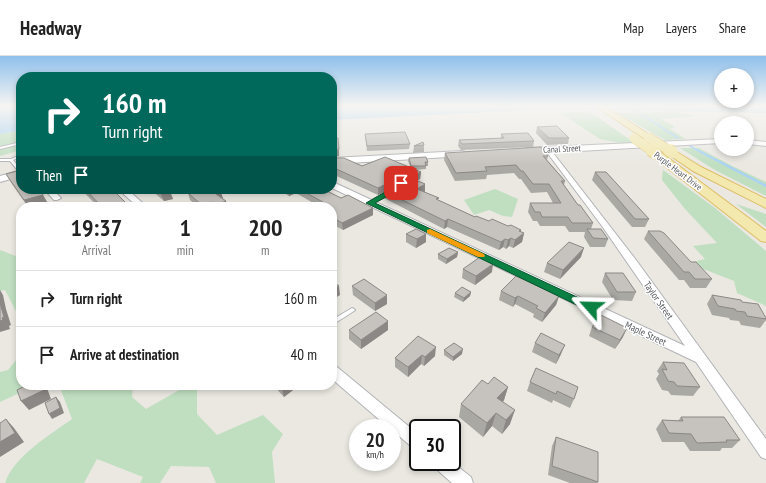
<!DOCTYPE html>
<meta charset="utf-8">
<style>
body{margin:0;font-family:"PT Sans Narrow",sans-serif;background:#f2f2f2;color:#222;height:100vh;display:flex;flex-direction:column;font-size:15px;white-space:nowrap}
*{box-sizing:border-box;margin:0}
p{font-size:13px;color:#767676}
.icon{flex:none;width:22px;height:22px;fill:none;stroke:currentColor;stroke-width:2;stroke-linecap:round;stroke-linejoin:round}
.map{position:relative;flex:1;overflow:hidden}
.details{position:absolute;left:16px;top:146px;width:321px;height:188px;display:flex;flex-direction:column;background:#fff;border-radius:16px;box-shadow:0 2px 6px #0003}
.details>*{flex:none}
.top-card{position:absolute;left:16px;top:16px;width:321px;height:122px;border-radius:16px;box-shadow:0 2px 6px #0003;background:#00695c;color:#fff;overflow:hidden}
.buttons{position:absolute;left:714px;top:12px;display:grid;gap:8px}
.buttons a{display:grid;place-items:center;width:40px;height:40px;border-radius:50%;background:#fff;box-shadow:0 2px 6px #0003;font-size:20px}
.speed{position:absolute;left:349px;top:363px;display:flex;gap:8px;font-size:20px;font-weight:700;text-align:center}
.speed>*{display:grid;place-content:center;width:52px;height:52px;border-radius:50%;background:#fff;box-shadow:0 2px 6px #0003;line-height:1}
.speed small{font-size:10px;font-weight:400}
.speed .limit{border:2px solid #111;border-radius:6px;background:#fff;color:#111}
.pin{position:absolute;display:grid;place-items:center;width:34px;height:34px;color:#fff;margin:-17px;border-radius:8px;box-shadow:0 2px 6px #0006}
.me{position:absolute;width:44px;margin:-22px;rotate:295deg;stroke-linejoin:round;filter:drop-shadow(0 0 3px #0008)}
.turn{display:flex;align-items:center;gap:14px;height:84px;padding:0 20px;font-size:18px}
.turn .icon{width:52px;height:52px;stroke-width:2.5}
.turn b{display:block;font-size:28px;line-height:34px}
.then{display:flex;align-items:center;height:38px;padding:0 20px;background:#0003;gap:8px;font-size:15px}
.eta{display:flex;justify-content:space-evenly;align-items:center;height:68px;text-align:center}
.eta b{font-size:24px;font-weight:700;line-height:28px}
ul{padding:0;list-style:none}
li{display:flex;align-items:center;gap:12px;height:56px;padding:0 20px;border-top:1px solid #e0e0e0}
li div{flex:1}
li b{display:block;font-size:15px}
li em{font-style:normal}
header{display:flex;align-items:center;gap:24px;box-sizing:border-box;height:56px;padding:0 20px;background:#fff;border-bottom:1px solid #e0e0e0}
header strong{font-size:19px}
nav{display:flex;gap:22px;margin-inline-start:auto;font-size:14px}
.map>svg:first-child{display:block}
</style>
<header>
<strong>Headway</strong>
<nav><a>Map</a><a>Layers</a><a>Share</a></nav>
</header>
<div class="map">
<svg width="766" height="427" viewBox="0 0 766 427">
<rect width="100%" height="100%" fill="#eae8e1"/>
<path fill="#c0dfc1" d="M589,55L633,86L621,87L600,83L560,57Z
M677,56L697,60L661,63L675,71L670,73L686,83L665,84L617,57Z
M21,74V94L0,100V78Z
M680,92H699L732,110L766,126V140L715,114Z
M663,114L715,152L766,195V250L737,237L734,225L688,207L705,203L693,190L717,187L685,153L662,124Z
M495,133L518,143L512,161L503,160L489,154L474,159L464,144Z
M736,148L766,158V171Z
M0,194L21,202V265L5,234L0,235Z
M21,298V329H37L0,346V316L8,314Z
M59,329H133L132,341L146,353L188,329H197V358L217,379L263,359L283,378L272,396L275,427H216L209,411L171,410L160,427H140L143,421L97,403L84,427H5C13,401 51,378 72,363Z"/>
<path fill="#a9d2f3" d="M0,50H21V74L0,78Z
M332,50H766V57L552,53L332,64Z"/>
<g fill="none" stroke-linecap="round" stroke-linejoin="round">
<path stroke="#a9d2f3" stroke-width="2" d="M629,50L678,82
M690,90L699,95"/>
<path stroke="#a9d2f3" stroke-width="2.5" d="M697,94L766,130"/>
<defs>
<path id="service" d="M21,86V88L0,93V91Z
M21,99V101L13,104L21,114V117H20L10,105H0V103H11Z
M389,135H391L392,136L370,148H368L367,147Z
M352,252L354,253L355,254L354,255L332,269V264Z"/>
<path id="minor" d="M546,93H550L636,204L766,383V403L761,401L696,306L332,132V127H335L685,290L602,170L546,95Z
M44,133H52L61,142L57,144H54Z
M118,133H127L147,151H138Z
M332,310L337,311L418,378V394L413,392L392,374V372H389L332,323Z
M432,406H452L471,421L473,427H452L434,411Z"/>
<path id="tertiary" d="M721,83V87L526,98L522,95L526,92Z
M747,84L766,86V90L747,88Z
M462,95L465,96L466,98L465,100L332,108V102Z
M21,114V120L0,126V120Z"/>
<path id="primary" d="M595,50H604L653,81L651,83H645Z
M672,93L701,111L766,143V152L693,115L668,98L667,96L668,94Z
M655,94L659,95L766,175V186L761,185L651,99L650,97Z"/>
</defs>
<use href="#service" stroke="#b2b3b7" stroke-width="2"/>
<use href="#minor" stroke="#b2b3b7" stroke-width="2"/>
<use href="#tertiary" stroke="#b2b3b7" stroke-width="2"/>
<use href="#primary" stroke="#ddbd67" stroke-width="2"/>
<use href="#service" fill="#fff" fill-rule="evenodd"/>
<use href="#minor" fill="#fff" fill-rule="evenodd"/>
<use href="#tertiary" fill="#fff" fill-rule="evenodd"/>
<use href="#primary" fill="#f3e8ad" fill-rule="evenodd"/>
<defs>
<path id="primary-bridge-far1" d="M648,81L670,95
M634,82L652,95"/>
<path id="primary-bridge" d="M651,94L655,97
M669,94L672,96"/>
</defs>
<use href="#primary-bridge-far1" stroke="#ddbd67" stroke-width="10" stroke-linecap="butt"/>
<use href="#primary-bridge" stroke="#ddbd67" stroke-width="13" stroke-linecap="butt"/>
<use href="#primary-bridge-far1" stroke="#f3e8ad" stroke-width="9"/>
<use href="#primary-bridge" stroke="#f3e8ad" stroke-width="12"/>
</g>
<path fill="#aaa8a3" d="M537,71L569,82L568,88L547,89L536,77Z
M365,78L410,88L409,93L367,95Z
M501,78L534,85L533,91L461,94L458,90L459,84L501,82Z
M424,89V96L413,97L414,90Z
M445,97L548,100L547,104L565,125L564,129L578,149L593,167L591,173L608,183L605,191H590L584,181L585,176H569L565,170H540L537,165H533L528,156L530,147H553L547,136L531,137L521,123H519L514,117L487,119L486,123L455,125L444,104Z
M332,102L362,110L411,112L408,105L409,102L428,106V110H426V113L415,114L421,116L420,123L417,125L425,128V136L438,144L475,161L521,174V176L524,177L522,186L513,192L509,190L506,193L503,191L499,194L447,171L444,173L384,142V136L378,139L332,118Z
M595,116L649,163L645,171H632L592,124Z
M6,118L43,139L47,146L28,151L10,125Z
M81,133H112L128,149L134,151H98Z
M150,133H181L171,138L173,143L164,145Z
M278,133H323L341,142L373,152V159L343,174L332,168V151H320L296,137L289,140Z
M221,136L223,143L227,151H198L190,144L188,137Z
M648,175L691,206L712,223L706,232H690L684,224H679L644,183Z
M406,178H426V186L416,192L406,186Z
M458,196L457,201L446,208L438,203V198Z
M581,201L560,223L544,216L547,207Z
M463,213L492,216L475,229L462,222Z
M605,217L636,236L632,245L613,244L602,226Z
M352,230L387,248L375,255L353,239Z
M501,235L559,240L556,249L542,266L533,261L534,258L515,248L513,251L499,244Z
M471,236L470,240L463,246L454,241L455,237Z
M712,239L742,246L766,262V264L760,272L741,269L739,265L730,264L729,262L712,259L707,248Z
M592,271L623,281L615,293L589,280Z
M349,274H388L361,293L349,283Z
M418,280L435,300L424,310L421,308L408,321L395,311V302Z
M535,287L561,298L556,308L532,296Z
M444,294L462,298L453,305L444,299Z
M663,306L700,331L693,340L671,339L668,335L662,334L656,323L659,318L657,315Z
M536,312L574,343L570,352L553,344L552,347L527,335L530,326Z
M488,328L508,331L504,344L503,346L510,368L502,378L492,370L483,381L459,361L461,348Z
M273,329H297V331L284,341Z
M681,361L740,384L732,392H722L720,395H690L684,386H662L656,373L662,364L678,365Z
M556,381L598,426L597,427H570L548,419L552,390Z"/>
<path fill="#8b8885" d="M339,93V100L332,101V94Z
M421,116L420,123L409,128V121Z
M399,118V125L392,132L384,135V136L378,139V132Z
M425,128V136L417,133Z
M169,133H181L171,138L173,143L164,145L161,138Z
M288,133H295L296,137L289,140Z
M221,136L223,143L218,145L216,138Z
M43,139L47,146L28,151L24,144Z
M226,145L227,151H217L216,149Z
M213,146L214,151H203V150Z
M373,152V159L343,174L342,167Z
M448,163L447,171L444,173L445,165Z
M521,174L520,180L524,177L522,186L513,192L515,184L519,175Z
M426,178V186L416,192L417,183Z
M511,182L509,190L506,193L508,184Z
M505,183L503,191L499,194L501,186Z
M584,192L581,201L560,223L563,214Z
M458,196L457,201L446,208L447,203Z
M493,208L492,216L475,229L476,220Z
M339,230L340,239L332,244V234Z
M0,234L3,239L6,253L11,269L9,270L10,273L0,276Z
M471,236L470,240L463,246L464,242Z
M387,239V248L375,255V247Z
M518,240L515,248L513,251L515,242Z
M559,240L556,249L542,266L545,257Z
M388,265V274L361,293V284Z
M627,272L623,281L615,293L620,284Z
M565,289L561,298L556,308L559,299Z
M436,291L435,300L424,310L425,301Z
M463,293L462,298L453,305V301Z
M422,299L421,308L408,321V311Z
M42,329H44L47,332L51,343L29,354L21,345Z
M286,329H297V331L284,341L282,332Z
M508,331L504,344L494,356L497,342Z
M56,341L60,346L64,357L52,363L49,358Z
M515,354L510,368L502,378L506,364Z
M496,357L492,370L483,381L487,367Z
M6,363L14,372L24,386L0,401V386Z"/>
<path fill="#c6c3be" stroke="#8b8885" d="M557,70L569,82H549L537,71Z
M405,76L410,88L367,90L365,78Z
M528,77L534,85L462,88L459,84L504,82L501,78Z
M332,82H338L339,93L332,94Z
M423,86L424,89L414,90Z
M541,91L548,100H543L565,125H561L578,149H580L593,167H572L568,161H542L540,156H535L530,147H561L549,128H533L523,115H521L516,109L485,111L487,115L456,117L445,97Z
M385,101L421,116L409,121L425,128L417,133L439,142L436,143L475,161L476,160L489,165L492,163L508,170L511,169L521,174L519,175L524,177L515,184L511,182L508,184L505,183L501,186L448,163L445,165L384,135L396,129L404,121V118H399L392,125L378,132L332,111V102H344L362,110Z
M426,101L428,106H425L426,110H411L409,102Z
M21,114V133H39L43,139L24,144L6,118Z
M595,116H606L649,163H635Z
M85,133H112L128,149L131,148L134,151H102Z
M155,133H169L170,136L161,138Z
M202,133H218L221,136L216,138L226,145L216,149L213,146L203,150L188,137Z
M299,133H323L341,142L348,139L373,152L342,167L332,161V151Z
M416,173L426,178L417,183L406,178Z
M587,173H601L608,183L593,182Z
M648,175H660L664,177L691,206H696L712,223H695L689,216H684Z
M569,186L584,192L563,214L547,207Z
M449,192L458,196L447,203L438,198Z
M480,201L493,208L476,220L463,213Z
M605,217H623L636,236H617Z
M516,220L559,240L545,257L536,252L538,250L518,240L515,242L501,235Z
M364,223L387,239L375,247L352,230Z
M332,225L339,230L332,234Z
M462,231L471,236L464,242L455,237Z
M712,239L741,244L742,246L758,248L766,262V263L747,260L745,256L736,255L735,253L718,250Z
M0,247L4,261L2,262L3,264L0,265Z
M376,256L388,265L361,284L349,274Z
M601,259L627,272L620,284L592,271Z
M541,277L565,289L559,299L535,287Z
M418,280L436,291L425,301L422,299L408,311L395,302Z
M454,287L463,293L453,301L444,294Z
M663,306L684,307L700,331L677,330L674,326L668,325L662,313L667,314Z
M536,312L578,331L574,343L557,335L556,338L530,326Z
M494,321L508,331L497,342L515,354L506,364L496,357L487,367L461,348L482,324L488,328Z
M27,329H42L44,334L21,345L17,334Z
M279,329H286L282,332Z
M56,341L60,352L49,358L45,347Z
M681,361H724L740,384H726L727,386L697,387L691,378L669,377L662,364L683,365Z
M6,363L15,377L0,386V367Z
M556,381L598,396V426L552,410Z"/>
<linearGradient id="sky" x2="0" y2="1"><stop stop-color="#8fc0ec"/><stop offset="0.46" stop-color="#f6f5f2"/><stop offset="1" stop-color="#f6f5f2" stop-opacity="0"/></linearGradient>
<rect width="766" height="109" fill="url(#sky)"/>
<path fill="#0b8043" stroke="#07532c" d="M399,126L404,127L397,135L375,147L594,249L596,251L594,254H587L366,147L392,132Z"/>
<path fill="#f59e0b" d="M430,173L484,198L485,200L484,201H478L427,177V174Z"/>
<g text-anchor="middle" stroke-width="3" stroke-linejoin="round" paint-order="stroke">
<g font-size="9" fill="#5a5c60" stroke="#fff">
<text transform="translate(562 93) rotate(-3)" y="3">Canal Street</text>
<text transform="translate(678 115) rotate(37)" y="3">Purple Heart Drive</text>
</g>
<g font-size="10" fill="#5a5c60" stroke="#fff">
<text transform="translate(659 244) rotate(55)" y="4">Taylor Street</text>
<text transform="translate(646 277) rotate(25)" y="4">Maple Street</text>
</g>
</g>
</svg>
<div class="buttons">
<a>+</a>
<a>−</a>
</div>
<div class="speed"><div>20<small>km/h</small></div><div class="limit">30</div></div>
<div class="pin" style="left:401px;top:127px;background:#d93025"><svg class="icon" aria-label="arrive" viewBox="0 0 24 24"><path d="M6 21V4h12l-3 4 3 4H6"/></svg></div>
<svg class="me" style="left:591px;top:251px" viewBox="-20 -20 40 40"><path d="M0-17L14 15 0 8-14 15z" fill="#0b8043" stroke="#fff" stroke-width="4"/></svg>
<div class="top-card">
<div class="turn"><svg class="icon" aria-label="right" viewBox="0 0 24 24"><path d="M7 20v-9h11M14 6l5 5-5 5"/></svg><div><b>160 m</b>Turn right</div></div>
<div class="then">Then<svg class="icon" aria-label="arrive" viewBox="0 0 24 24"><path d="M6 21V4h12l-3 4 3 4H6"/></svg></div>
</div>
<section class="details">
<div class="eta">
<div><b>19:37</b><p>Arrival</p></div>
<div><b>1</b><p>min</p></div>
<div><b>200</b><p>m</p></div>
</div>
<ul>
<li><svg class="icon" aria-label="right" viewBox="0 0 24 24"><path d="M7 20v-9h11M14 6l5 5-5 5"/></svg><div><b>Turn right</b></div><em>160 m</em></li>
<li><svg class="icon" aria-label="arrive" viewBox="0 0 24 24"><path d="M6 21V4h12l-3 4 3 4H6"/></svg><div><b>Arrive at destination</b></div><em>40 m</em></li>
</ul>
</section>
</div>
